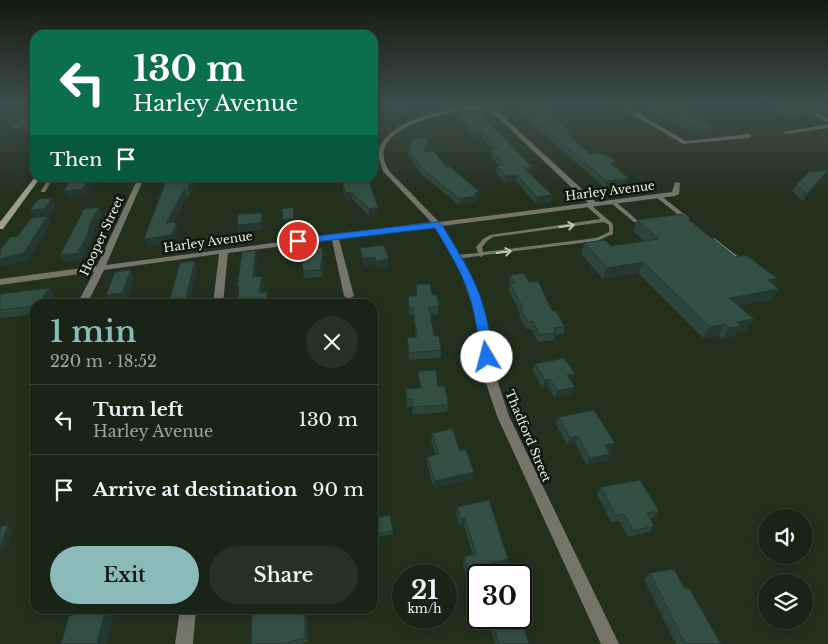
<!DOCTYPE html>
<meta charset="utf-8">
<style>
body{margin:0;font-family:"Libre Baskerville",serif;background:#273023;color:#f1f3f6;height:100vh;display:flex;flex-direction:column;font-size:19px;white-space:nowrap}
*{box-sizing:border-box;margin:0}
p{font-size:16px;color:#9fa4a1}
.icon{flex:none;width:28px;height:28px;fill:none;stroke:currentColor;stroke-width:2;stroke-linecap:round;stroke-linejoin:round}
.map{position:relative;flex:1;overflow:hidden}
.details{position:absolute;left:30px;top:299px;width:348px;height:315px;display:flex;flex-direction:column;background:#1a2416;border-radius:15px;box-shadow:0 2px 12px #0003,0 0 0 1px #384135}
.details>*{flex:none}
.guide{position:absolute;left:30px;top:30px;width:348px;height:152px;border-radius:15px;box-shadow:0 2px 12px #0003,0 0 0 1px #384135;background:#0b6e4f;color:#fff;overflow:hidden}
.buttons{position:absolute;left:758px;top:509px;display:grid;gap:10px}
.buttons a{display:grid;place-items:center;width:55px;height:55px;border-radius:50%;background:#1a2416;box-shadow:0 2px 12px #0003,0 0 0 1px #384135;font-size:25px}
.speed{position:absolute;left:392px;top:564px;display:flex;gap:10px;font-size:25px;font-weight:700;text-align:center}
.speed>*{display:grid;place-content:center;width:65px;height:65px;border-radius:50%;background:#1a2416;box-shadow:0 2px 12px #0003,0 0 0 1px #384135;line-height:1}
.speed small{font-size:12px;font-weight:400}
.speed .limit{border:2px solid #111;border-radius:8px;background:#fff;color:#111}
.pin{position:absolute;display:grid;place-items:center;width:42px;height:42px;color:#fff;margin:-21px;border:2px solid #fff;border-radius:50%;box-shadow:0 1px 5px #0007}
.me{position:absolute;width:55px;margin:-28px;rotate:352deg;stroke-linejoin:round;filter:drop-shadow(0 0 4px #0008)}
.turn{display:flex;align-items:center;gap:18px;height:105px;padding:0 20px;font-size:22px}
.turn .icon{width:65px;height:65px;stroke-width:2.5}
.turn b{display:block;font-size:35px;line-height:42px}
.then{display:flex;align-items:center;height:48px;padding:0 20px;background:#0003;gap:10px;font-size:19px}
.round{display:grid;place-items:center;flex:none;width:52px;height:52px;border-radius:26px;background:#273023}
.overview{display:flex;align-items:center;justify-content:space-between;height:85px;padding:0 20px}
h1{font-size:30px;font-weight:600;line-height:38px;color:#8bbbb9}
.button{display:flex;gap:10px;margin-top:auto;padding:10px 20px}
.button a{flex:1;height:58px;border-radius:30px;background:#8bbbb9;color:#111;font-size:20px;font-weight:600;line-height:58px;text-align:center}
.button a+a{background:#273023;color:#f1f3f6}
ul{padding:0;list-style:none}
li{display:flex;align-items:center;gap:15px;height:70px;padding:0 20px;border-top:1px solid #384135}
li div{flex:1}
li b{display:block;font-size:19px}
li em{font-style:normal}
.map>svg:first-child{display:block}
</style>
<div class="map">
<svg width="828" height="644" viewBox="0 0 828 644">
<rect width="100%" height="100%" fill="#23301d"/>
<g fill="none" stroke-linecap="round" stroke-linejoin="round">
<path fill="#747468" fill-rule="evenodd" d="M49,178H53L45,192H41V191Z
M656,195H660L689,218V220H685L656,197Z
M611,201H615L637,220L645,221V222L643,223L634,222L611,203Z
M586,204H590L613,224V234L597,241L484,255L481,257L479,256L456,259L453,257L456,255L478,253L476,247L477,246L483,239L490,235L601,219L586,206ZM604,222L609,225V232L596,238L483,252L482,247L487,241L493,237Z
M714,238L740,258L741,259L740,260H736L712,241V239Z"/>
<path fill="#747468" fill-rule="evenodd" d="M535,104L494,108L596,202L672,192L675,182L680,183L679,194L675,196L442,226L469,273L487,320L498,383L509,416L619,644H601L497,416L486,383L477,320L461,273L435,227L339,239L354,296L349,299L344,296L332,240L228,253L223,304H213L219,254L104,270L87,304H77L94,272L0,285V279L97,266L138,178H144L106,265L431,222L383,171L379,159L378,151C397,104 493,104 535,104ZM489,109L588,203L439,222C426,209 414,196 401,183C397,179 391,174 388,169C361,125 463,107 489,109Z
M616,104H622L686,141L749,134L752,136L749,138L683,144Z
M788,104H795L828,118V122Z
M828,124V128L786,134L783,132Z
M180,609H196L193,644H175Z"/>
<path fill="#9d9d8a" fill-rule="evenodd" d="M35,177L40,178L3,229H0V222Z"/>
</g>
<path fill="#2c443a" d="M381,104H427L403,114L381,108Z
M514,104H542L550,111L549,114L572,139L591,154L611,159L613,165L626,185L604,187L514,108Z
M572,104H607L609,106L608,111L585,113Z
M640,104H673L716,127L714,133L694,135Z
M759,104H799L813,117L791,119Z
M801,104H828V116Z
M460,114L532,167L530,173L552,195L550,202L536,204L516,181L505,183L496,172L497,166H499L491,156V150H493L480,136L474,137L459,119Z
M428,144L426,152L446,167L479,199H476V201L473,202L459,205L420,173L408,154V148Z
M824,176L803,201L792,192L796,185Z
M196,178L190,196L187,197L173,222L178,229L175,242L148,246L144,239L172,182Z
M342,181L378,207V213L369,216L352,199L345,200Z
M637,220L735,257L777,278L773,284L779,289L771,300L738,306L746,331L736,332L733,337L722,339L718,336L703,338L638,273L603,279L581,254L584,243L611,246L645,241L633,231Z
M360,248L390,266L377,268L376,264L364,266L361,255Z
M324,261L322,277L304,278L303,271Z
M510,275L529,282L565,327L563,334L555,335L554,340L538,342L531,329H526L519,316L520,313L509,291L510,284L509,282Z
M416,284L432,295L439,307L438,314L430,315L434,336L441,350V358L409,360L407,338L416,337L413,315H409L408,296H416Z
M49,288L54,295L35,304V314L1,318L0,319V294Z
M535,364L572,381L571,382L572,395L555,398L548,387L542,388L533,371Z
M418,371L438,386L448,405L447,412L413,415L412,406L407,407L406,389L420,388Z
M559,417L615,443L611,451H609L610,454L607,461L587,465L575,443L567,445L556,424Z
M432,433L460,451L473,479L434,488L427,464V457L436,455L431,441Z
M601,487L659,511L653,518L650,519L654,526L649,532L628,537L619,521L611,522L597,494Z
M457,507L506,565L466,575L463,563L464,557L473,555L464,525L460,526L456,513Z
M376,518L393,531V534L378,537Z
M650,573L685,589L721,644H676L644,579Z
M252,609H301V614L305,613L308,619V642L301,644H251Z
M488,618H520L529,644H495Z"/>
<path fill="#243730" d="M414,104H427L403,114V109Z
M609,106L608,111L585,113L586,107Z
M816,112L813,117L791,119L794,113Z
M35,126V132L12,134L9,129Z
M716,127L714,133L694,135L696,129Z
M481,130L480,136L474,137L475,131Z
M567,134H573L572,140Z
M428,138V144L424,158V152Z
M532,167L530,173L523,174L524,168Z
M828,170L824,176L803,201L807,194Z
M517,175L516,181L505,183L506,176Z
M89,178H96L87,196L67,197L63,191Z
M192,178H196L190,196L188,190Z
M301,178H320L302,181Z
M629,178L626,185L604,187L606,181Z
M184,190L187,197L169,230L166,223Z
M351,192L352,199L345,200V193Z
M480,192L479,199H476V201L473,202L459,205V199L475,193Z
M552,195L550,202L536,204L537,197Z
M52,198L56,205L48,216L35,217L30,210Z
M99,207L102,214L93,233L94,235L82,260L64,263L60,255L88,228Z
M293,207L295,225L285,227L283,220Z
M378,207V213L369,216V209Z
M262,213L263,219V230L239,232L237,225Z
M47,216L51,223L29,261L0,267V259Z
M176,222L178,229L175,242L148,246L144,239Z
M256,250L258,257L255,285L253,277Z
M323,254L324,261L322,277L320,270Z
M375,257L376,264L364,266L363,258Z
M389,259L390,266L377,268L376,261Z
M195,261L197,269L189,304L186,298Z
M643,262L638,273L603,279L607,268Z
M131,270L134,278L127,300L110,303L106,295Z
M262,276L264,284L261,300L259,293Z
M777,278L770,289L768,280Z
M49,288L54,295L49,304H39Z
M779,289L771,300L722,309L729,298Z
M267,292L269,299V304H259Z
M193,297L196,304H192Z
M754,319L746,331L736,332L733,337L722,339L729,328L737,322Z
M725,324L718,336L703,338L710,327Z
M575,374L572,381L564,383L567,375Z
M550,379L548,387L542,388L545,380Z
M575,387L572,395L555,398L557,391Z
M578,436L575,443L567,445L570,438Z
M615,443L611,451L602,453L605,445Z
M610,454L607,461L587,465L590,458Z
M474,472L473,479L434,488L435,481Z
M465,518L464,525L460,526L461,519Z
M8,525L13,529L6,548L0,550V546Z
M508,559L506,565L466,575L468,569Z
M106,609L114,614L107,644H97Z
M298,609H301V620L299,615Z
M305,613L308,619V642L305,638Z"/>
<path fill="#334f44" stroke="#243730" d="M387,104H414L403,109Z
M517,104H542L550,111H546L573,134H567L591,154L598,153L611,157L610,158L615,160L611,164L629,178L606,181Z
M582,104H607L609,106L586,107Z
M652,104H673L716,127L696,129Z
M774,104H799L816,112L794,113Z
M816,104H828V109Z
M35,108V126L9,129Z
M479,112L532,167L524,168L552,195L537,197L517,175L506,176L497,166L505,165L491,150L498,149L481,130L475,131L460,114Z
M414,137L428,138L424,152L434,151L446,167L449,166L480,192L475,193L476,194L474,196L459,199L420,167L408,148Z
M828,170L807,194L796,185L809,172Z
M72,178H89L83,189L63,191Z
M171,178H192L188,190H184L166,223L176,222L172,235L144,239L165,183L172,182Z
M368,179L378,207L369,209L351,192L345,193L342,181Z
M52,198L44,209L30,210L39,199Z
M99,207L88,228H90L78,253L60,255L84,209Z
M293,207L294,218L283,220L282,209Z
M262,213L261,223L237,225L238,214Z
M682,214L735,257L746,255L777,278L768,280L779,289L729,298L754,319L737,322L741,326L729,328L725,324L710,327L643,262L607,268L584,243L605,240L611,246L659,239L637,220Z
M47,216L24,253L0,259V250L10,237L18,236L31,218Z
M384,245L389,259L376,261L375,257L363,258L360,248Z
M322,247L323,254L320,270L303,271L301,250Z
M256,250L253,277L262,276L259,293L267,292V302L259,304H238L239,287H237L242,252Z
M195,261L186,298L193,297L192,304H168L180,263Z
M131,270L122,293L106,295L115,272Z
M524,273L529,282L538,281L552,311L555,310L565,327L554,328L556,333L540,335L533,321L528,322L521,309L523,308L510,284L515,283L510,275Z
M416,284H430L432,295H437L439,307H429L434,336H439L441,350L409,353L407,338L417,337L413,308H409L408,296H417Z
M49,288L39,304H35V306L0,310V294Z
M564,358L575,374L567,375L575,387L557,391L550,379L545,380L535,364Z
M436,370L438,386H445L448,405L413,407L412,399H407L406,389L421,388L418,371Z
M594,410L615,443L605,445L610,454L590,458L578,436L570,438L559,417Z
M452,429L460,451L466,449L474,472L435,481L427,457L439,454L432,433Z
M640,480L659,511L647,513L654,526L633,531L624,514L616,516L601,487Z
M489,500L508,559L468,569L464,557L476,554L465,518L461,519L457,507Z
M390,515L393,531L378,534L376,518Z
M8,525L1,545L0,546V527Z
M674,569L685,589L689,588L721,644H685L650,573Z
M104,609H106L97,644H61L69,616Z
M252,609H298L299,615L305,613V638L288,642V644H251Z
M491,618H520L529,644H499Z"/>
<defs><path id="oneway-shaft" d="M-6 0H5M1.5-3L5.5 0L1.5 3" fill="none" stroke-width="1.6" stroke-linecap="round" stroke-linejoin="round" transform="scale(1.25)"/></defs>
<g stroke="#bfc5b8">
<use href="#oneway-shaft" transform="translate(567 226) rotate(-8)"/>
<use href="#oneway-shaft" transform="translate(504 252) rotate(-8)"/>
</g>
<linearGradient id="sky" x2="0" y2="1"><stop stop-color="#131a10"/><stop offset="0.54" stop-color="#3f4e4c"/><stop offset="1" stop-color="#3f4e4c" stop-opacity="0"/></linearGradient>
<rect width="828" height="194" fill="url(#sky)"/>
<path fill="#1a73e8" stroke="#114b97" d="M438,222L442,225C456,248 471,271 480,296C487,316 490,336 493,357L491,360H483L481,357C478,337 476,318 470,298C463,273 448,250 435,228L298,244L294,241L298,238Z"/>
<g text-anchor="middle" stroke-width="5" stroke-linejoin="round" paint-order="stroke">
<g font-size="12" fill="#e7f0e3" stroke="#10160e">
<text transform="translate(610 191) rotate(-7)" y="4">Harley Avenue</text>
<text transform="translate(102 236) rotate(-65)" y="4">Hooper Street</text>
<text transform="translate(208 242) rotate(-8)" y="4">Harley Avenue</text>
<text transform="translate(528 436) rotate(67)" y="4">Thadford Street</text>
</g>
</g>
</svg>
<div class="buttons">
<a><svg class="icon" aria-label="sound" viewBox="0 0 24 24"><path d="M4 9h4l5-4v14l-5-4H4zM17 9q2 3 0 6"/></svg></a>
<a><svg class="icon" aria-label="layers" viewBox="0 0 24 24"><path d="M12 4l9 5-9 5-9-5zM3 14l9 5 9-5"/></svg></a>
</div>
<div class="speed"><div>21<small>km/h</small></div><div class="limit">30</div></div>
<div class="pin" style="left:298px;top:241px;background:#d93025"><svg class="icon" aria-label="arrive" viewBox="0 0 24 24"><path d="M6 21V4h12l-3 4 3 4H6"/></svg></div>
<svg class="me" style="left:487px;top:357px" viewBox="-20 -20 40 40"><circle r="19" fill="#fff"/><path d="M0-13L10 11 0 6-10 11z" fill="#1a73e8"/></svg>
<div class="guide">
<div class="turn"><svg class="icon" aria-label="left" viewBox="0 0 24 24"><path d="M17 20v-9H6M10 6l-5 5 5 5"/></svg><div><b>130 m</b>Harley Avenue</div></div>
<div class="then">Then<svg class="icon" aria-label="arrive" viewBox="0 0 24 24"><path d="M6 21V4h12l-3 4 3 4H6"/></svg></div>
</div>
<section class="details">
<div class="overview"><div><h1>1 min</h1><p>220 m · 18:52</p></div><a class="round"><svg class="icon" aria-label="close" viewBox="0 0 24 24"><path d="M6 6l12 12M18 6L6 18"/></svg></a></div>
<ul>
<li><svg class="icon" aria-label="left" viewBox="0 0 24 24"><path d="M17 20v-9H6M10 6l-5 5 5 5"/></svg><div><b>Turn left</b><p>Harley Avenue</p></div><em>130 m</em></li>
<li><svg class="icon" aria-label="arrive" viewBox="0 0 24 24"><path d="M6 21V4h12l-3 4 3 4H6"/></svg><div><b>Arrive at destination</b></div><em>90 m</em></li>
</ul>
<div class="button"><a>Exit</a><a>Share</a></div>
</section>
</div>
